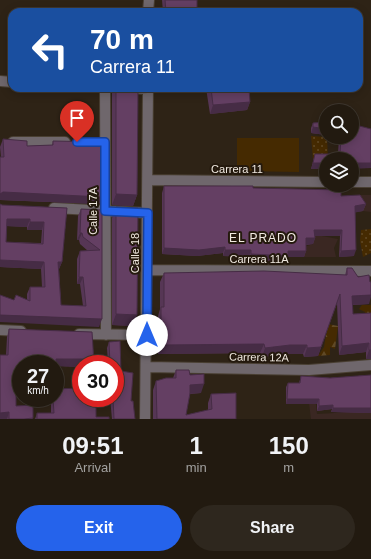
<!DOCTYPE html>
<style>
body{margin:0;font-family:Arial,sans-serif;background:#2e271e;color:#f1f3f6;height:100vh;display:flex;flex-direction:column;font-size:15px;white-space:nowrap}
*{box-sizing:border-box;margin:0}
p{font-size:13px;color:#a2a19f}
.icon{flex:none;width:22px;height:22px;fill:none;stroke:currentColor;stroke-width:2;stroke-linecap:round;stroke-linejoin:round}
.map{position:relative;height:419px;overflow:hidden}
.drawer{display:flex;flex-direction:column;background:#221a10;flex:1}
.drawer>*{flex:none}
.top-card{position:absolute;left:8px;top:8px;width:355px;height:84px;border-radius:12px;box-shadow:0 2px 10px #0003,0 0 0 1px #3f3830;background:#1a4fa0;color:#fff;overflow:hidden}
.buttons{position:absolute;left:319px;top:104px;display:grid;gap:8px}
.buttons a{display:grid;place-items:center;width:40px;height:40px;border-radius:50%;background:#221a10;box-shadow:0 2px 10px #0003,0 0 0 1px #3f3830;font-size:20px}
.speed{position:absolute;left:12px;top:355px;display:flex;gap:8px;font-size:20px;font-weight:700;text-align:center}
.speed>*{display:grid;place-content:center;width:52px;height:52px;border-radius:50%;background:#221a10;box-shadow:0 2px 10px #0003,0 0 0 1px #3f3830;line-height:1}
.speed small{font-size:10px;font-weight:400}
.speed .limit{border:6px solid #d22;background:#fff;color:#111}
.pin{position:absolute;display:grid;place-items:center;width:34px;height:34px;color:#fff;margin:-41px -17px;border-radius:50% 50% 50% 0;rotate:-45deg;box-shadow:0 0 4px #0007}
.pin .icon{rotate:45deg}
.me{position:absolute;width:44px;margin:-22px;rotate:0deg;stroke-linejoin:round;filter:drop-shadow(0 0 3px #0008)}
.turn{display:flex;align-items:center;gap:14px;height:84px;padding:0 16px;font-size:18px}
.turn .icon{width:52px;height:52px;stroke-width:2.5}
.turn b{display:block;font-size:28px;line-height:34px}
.eta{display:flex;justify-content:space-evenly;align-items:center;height:68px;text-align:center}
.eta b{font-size:24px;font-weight:600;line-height:28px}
.action{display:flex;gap:8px;margin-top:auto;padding:8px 16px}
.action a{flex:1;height:46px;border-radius:24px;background:#2563eb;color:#fff;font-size:16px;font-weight:600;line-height:46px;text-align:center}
.action a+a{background:#2e271e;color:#f1f3f6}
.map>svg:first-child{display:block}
</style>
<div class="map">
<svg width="371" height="419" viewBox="0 0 371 419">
<defs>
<pattern id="grass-dots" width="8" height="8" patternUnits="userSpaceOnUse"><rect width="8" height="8" fill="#452a01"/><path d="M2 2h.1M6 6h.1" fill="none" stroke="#604926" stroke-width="1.8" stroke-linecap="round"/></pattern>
<pattern id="forest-firs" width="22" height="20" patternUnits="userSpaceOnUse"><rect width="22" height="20" fill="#452a01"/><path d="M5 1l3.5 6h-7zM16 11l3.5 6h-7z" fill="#604926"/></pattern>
</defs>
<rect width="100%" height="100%" fill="#2e2316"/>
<path fill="#3a2722" d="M360,195H371V212L363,211Z
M311,234L338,239L334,248L336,257H304V247L313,244Z
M308,395L315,396L317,414L371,411V419H311Z"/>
<path fill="url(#grass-dots)" d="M311,136L327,137L328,159H313Z
M371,229V253L363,257L360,241L361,230Z"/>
<path fill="url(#forest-firs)" d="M362,305H371V316L365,318V312L359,309Z
M328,324L338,326L335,349L330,347V355L318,356L324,347Z"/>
<path fill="#452a01" d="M237,138H299V172L237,171Z"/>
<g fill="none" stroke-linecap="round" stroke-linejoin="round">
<defs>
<path id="minor" d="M148,12L149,0
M0,81L12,82
M105,88L106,335
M124,88L148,89
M13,142H65
M148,180L326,182
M352,182H371
M54,208L147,213
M147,270L371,271
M0,330L21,331
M79,334L147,335
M147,367L309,370L371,365
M145,419L148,88"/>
</defs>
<use href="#minor" stroke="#493f32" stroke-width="12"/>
<use href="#minor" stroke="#6f676c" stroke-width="10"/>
</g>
<path fill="#563655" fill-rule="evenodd" d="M162,0H197V12H163Z
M113,88H138L137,195L133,206L112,205V92Z
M206,88H249L250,102L247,110L210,114Z
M326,122V135L311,133V128L313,123Z
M339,137H352L371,168L326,159V169H311L315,154H338Z
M3,139L27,146L52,145L53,141L102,197L99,204L0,200L1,157L0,147Z
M164,186L253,188L341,196L366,204L363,211L355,212L354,256L339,257L340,236H315V238L313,244L306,245V251L304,257H288L286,262L249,260V257L223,256V253L197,256L162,254V193Z
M0,204L2,205L67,208L62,262L59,269L61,305L83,306L80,284H77V259L80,251H88L80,244L79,240H77L78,216L81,209L102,210L99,327L14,300H27V294L30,287H42L41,269L0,267ZM7,226L27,227V230H42L41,243L6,242Z
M116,207L133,326L112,325V218Z
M347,268L369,304L353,305V314L371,313V359H366V352L339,355L337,303L318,356L304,357L303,354H286L262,357L260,353L158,354V316L160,309V282L164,273L345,275Z
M9,329L92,332L94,364H81V367L57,366L58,384L56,389L96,417L109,419H35L37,413H51V398H55V364H21V386L19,393L16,392V406L33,418L32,419H0L6,355L7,337Z
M109,342L131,401L135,419H112L110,398H115V364H108L107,348Z
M176,370L190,375L201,393L190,394L186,415L208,410V403L211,394L236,419H153V390L156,381L173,378Z
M371,375V413L331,412L332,409L317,411V404H286V387L288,383H299L301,376L330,378Z"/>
<path fill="#462c45" d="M250,102L247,110L210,114L213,105Z
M313,127L326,129V135L311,133Z
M313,163H326V169H311Z
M352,163H371V168L352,169Z
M3,192L102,197L99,204L0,200V194Z
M116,194L137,195L133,206L112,205Z
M366,204L363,211L353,213L355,206Z
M7,219H30L27,227L4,226Z
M30,222H44L42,230H27Z
M314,230H342L340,236H312Z
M80,233H82L79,240H77Z
M306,238H315L313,244L304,245Z
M225,247L223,253L197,256L162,254L164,248Z
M225,250H251L249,257L223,256Z
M356,250L354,256L339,257L341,251Z
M288,251H306L304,257H288L286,262L249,260L251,254Z
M0,260L44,262L41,269L0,267Z
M58,262H62L59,269H56Z
M79,277H83L80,284H77Z
M371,295V297L369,304L349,305L352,296Z
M116,314L137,315L133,326L112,325Z
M0,315L102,319L99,327L0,322Z
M369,343L366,352L339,355L342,346Z
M264,344L260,353L158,354L161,345Z
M290,345H307L303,354H286L262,357L265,348Z
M321,347L318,356L304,357L307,348Z
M369,350H371V359H366Z
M56,359H84L83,364H81V367L55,366Z
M55,384H58L55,391Z
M204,384L201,393L186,394L190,385Z
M16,385H21L19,393L13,392Z
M287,399H319L317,404H286Z
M333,405L332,409L317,411L319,406Z
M333,408H371V413L331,412Z
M9,412L7,419H0V413Z"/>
<path fill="#643f63" stroke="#462c45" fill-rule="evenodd" d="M165,0H197V12H166Z
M101,9V12H81V10Z
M116,88H138L137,195L116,194Z
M211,88H249L250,102L213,105Z
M326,122V129L313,127V123Z
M352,124L371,129V163H352V159H326V163H313L315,154H340L341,137H352Z
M3,139L27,141V146L53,145V141L101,142L102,197L3,192L0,194V157H4Z
M164,186H253V188L341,190V196L360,195L366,204L355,206L356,250L341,251L342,230H314L315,238H306V251H288V256L251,254V250H225V247L199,250L164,248Z
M0,204L2,205L67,208L62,262H58L61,305L86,306L83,277H79L80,251L100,250L83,237L82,233H80L81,209L102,210V319L0,315V295L14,300L16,295L30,301V287H45L44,262L0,260ZM7,219H30V222H44L43,244L6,242Z
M116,207L138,208L137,315L116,314Z
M347,268H352L358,277L369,275L370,282H371V295L352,296L353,314L371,313V350H369V343L342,346L340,294L321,347L307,348V345H290L265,348L264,344L161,345V307H164V273L264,271L347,275Z
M9,329L92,332L94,364H85L84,359H56L58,384H55V364H21V385H16V406L33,405V418L24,419H9V412L0,413V355H8Z
M120,341L121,371L133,373L131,401H133L135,419H114L113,398H115V364H110L109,342Z
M176,370H189L190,375L204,374V384L190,385V393L186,415L212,409L211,394L236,393V419H157L156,381L166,378H176Z
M371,375V408H333V405L319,406V399H287L288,383H300L301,376L330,378Z
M81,388V398H96V417H109V419H37V413H54L53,398H55V389Z"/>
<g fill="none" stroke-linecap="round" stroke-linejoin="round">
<defs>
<path id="route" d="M77,142H105V211L148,213L147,335"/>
</defs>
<use href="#route" stroke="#184099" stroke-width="10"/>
<use href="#route" stroke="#2563eb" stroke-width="7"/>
</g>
<g text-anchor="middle" stroke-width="4" stroke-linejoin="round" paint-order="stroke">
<g font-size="11" fill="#f1eae1" stroke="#24190d">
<text x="237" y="173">Carrera 11</text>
<text transform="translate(93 211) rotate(-90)" y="4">Calle 17A</text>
<text transform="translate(135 253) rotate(-90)" y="4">Calle 18</text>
<text x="259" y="263">Carrera 11A</text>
<text transform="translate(259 357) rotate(1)" y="4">Carrera 12A</text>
</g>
<g font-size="12" letter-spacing="1" fill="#f1eae1" stroke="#24190d">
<text x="263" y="242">EL PRADO</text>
</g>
</g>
</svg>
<div class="buttons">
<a><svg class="icon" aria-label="search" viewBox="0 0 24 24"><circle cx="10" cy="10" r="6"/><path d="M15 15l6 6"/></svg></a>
<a><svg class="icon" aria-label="layers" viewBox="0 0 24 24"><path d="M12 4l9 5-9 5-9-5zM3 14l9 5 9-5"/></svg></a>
</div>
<div class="speed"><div>27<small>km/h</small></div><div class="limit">30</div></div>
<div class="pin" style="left:77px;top:142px;background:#d93025"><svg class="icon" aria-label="arrive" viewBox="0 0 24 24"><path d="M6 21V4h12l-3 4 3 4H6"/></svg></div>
<svg class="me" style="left:147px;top:335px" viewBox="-20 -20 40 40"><circle r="19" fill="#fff"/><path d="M0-13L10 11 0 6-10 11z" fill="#2563eb"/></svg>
<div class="top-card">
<div class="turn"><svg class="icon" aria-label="left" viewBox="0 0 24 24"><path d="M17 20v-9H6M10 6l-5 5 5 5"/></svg><div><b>70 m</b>Carrera 11</div></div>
</div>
</div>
<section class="drawer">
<div class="eta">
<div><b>09:51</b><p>Arrival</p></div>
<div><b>1</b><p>min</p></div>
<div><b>150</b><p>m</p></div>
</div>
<div class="action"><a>Exit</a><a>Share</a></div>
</section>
